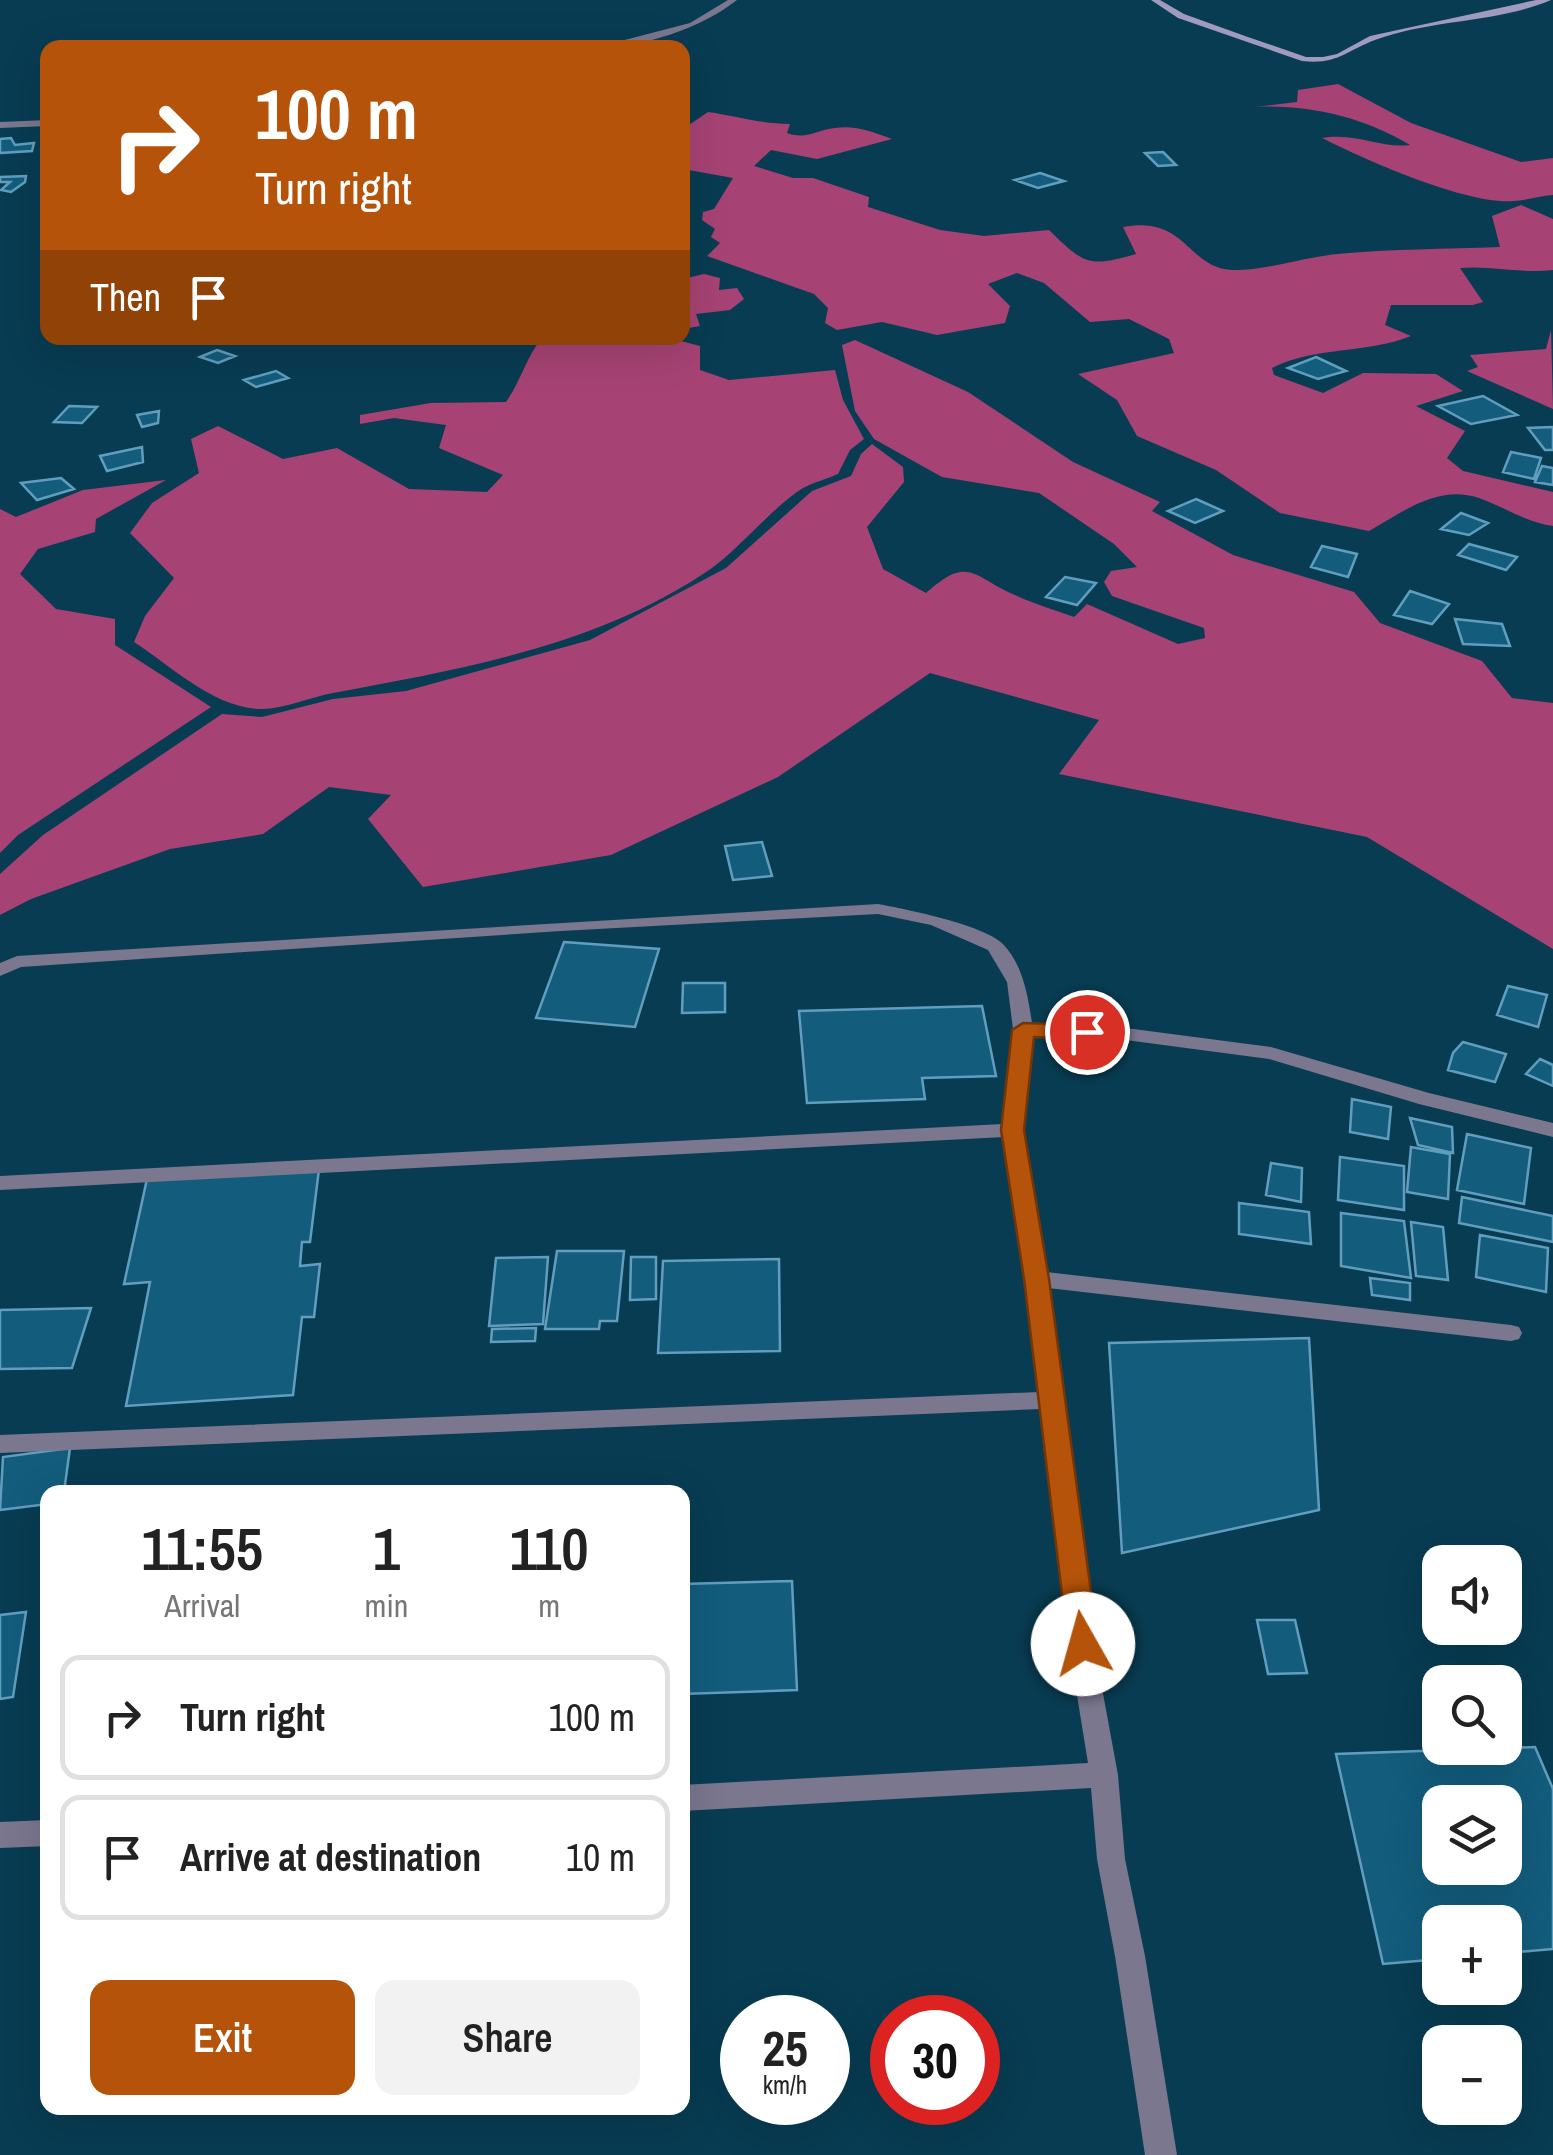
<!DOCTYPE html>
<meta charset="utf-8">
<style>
body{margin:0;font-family:"Archivo Narrow",sans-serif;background:#f2f2f2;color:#222;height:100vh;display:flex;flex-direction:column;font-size:38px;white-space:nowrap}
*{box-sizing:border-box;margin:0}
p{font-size:32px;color:#767676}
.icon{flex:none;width:55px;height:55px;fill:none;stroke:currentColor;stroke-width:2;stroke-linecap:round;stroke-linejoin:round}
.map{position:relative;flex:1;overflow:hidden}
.details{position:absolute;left:40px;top:1485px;width:650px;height:630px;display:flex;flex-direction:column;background:#fff;border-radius:20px;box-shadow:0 10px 40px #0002}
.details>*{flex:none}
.banner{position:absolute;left:40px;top:40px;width:650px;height:305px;border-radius:20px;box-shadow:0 10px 40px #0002;background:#b45309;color:#fff;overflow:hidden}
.controls{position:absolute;left:1422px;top:1545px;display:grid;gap:20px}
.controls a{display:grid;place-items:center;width:100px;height:100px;border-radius:20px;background:#fff;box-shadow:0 10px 40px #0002;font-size:50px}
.speed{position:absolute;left:720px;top:1995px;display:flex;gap:20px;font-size:50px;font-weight:700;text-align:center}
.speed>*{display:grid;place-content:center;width:130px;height:130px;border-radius:50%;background:#fff;box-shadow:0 10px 40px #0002;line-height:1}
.speed small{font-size:25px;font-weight:400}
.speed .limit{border:15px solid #d22;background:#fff;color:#111}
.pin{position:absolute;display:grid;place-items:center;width:85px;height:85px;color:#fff;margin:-42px;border:5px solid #fff;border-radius:50%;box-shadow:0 2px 10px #0007}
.me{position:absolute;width:110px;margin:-55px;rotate:353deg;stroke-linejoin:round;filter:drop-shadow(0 0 8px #0008)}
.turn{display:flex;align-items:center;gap:35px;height:210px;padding:0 50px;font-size:45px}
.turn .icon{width:130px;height:130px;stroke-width:2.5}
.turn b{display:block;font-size:70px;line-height:85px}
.then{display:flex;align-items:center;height:95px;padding:0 50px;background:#0003;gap:20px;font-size:38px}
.eta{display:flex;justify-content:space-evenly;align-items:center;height:170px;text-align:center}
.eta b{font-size:60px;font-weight:600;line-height:70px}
.cta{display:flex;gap:20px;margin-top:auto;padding:20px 50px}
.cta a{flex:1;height:115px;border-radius:20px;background:#b45309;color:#fff;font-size:40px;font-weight:600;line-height:115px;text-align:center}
.cta a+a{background:#f2f2f2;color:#222}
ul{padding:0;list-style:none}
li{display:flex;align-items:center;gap:30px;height:125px;margin:0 20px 15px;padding:0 30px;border:5px solid #e0e0e0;border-radius:20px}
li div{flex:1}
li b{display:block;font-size:38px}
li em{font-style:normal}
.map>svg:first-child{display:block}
</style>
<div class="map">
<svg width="1553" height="2155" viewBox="0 0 1553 2155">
<rect width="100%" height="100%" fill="#083c52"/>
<path fill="#a64374" d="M1338,84L1411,123L1521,162L1553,158V195C1540,196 1527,200 1514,201C1466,205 1366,160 1322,138C1357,132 1381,149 1410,145C1363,117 1308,104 1254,107L1297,102L1298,90Z
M708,112C737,116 760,124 790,124L787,133C807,140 816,130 835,128C856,125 873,132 892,139L817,159L771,150L754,166L793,178H813L869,197L868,207L940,230L984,236L1049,230C1084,264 1088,268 1136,254L1123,227C1186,215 1187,267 1231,270C1266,271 1303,257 1338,254C1392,249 1446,249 1500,247L1492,216L1521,205L1553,219V270C1521,274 1492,265 1460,268L1483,302L1473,305H1391L1385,325L1411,336C1366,354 1315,346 1272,368L1274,375L1323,393L1363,373L1436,374L1463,391L1416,406L1465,431L1447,458L1463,471L1553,492V526C1526,522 1504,507 1479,498C1438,484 1403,512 1369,531L1280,513L1216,470L1137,436L1117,400L1078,374L1174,353L1169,339L1129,319L1090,322L1044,283L1017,273L988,284L1010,306L1005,323L937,335L882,322L837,330L825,323L828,308L814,294L707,256L720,243L711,237L715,229L702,220L703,212L714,209L733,178L683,169V129Z
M704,274L720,278L719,290L737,288L744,299L730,310L696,314L700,326L683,329V279Z
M1551,330L1553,409L1467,371L1478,367L1470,355L1546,349Z
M542,338H654V343L677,340L700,346V370L729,380L835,370L843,400L864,439L850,450L838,474C827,479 814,482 803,488C775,505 742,546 712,568C601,645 462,669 333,693C310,697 282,710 259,709C213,707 171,666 134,642L145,616L174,578L130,533L152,503L199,473L191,439L218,426L283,459L337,448L409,489L487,492L503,475L439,448L446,425L394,418L360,424V415L431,403L506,402C521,381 526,357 542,338Z
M855,340L968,392L1073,462L1160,502L1152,511L1233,555L1354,592L1380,623L1482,661L1512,698L1553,703V949L1367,837L1059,774L1099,720L930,673L778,777L611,855L423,887L368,819L391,795L329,787L263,834L170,849L31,899L0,915V874L43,835L222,714L262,717L333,699L406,691L590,640L726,568L812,491L851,476L861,454L872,444L903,467L904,482L867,527L883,569L926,593C969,554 973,577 1015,595C1034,604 1055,610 1074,617L1087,604L1178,644L1205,638L1204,628L1112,596L1104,582L1111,571L1137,567L1114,544L1039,493L942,477L874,439L855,411L842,345Z
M166,480L96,519L95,532L38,549L20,574L56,609L115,619V645L211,707L18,835L0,853V509L16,517L83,490Z"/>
<path fill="#135c7c" stroke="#619ebe" stroke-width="2.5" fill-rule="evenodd" d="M11,138L15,145L34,143L32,151L0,153V139Z
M1163,152L1176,165L1158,166L1145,153Z
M1040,173L1064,181L1038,188L1015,180Z
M26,176L25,182L11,192L1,190L10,182H0V177Z
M217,350L235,356L218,363L200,357Z
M1316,357L1346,371L1318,379L1288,368Z
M276,371L288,378L256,387L244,380Z
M1483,396L1517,415L1471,424L1438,406Z
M69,406L97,407L82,423L54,422Z
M159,411L158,423L142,427L137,415Z
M1553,427V450H1545L1528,428Z
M142,447L143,462L107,471L100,456Z
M1511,452L1541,458L1534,479L1503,472Z
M1542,466L1553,468V485L1535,482Z
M61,478L74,489L37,500L21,483Z
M1196,499L1223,511L1195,523L1168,511Z
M1461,513L1488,523L1469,535L1441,529Z
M1469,544L1517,557L1506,570L1458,555Z
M1322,546L1357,554L1348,577L1311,567Z
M1065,577L1096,583L1077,605L1046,597Z
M1410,591L1449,604L1432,624L1394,615Z
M1455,619L1502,624L1510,646L1463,644Z
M762,842L772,876L733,880L725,846Z
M564,942L659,949L635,1027L536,1018Z
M683,983H725V1012L682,1013Z
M1508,986L1547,995L1538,1027L1497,1015Z
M982,1006L996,1076L922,1078L925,1099L807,1103L799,1011Z
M1463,1042L1506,1054L1495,1082L1448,1070L1453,1053Z
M1540,1059L1553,1065V1086L1526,1074Z
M1352,1099L1391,1107L1388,1139L1350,1132Z
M1410,1118L1452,1127L1453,1153L1418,1145Z
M1467,1134L1531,1148L1524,1204L1457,1190Z
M1411,1147L1450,1154L1448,1199L1407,1192Z
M1340,1157L1404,1166V1210L1338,1200Z
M1271,1163L1302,1168L1301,1202L1266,1195Z
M319,1169L310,1242H302L300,1266L320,1264L314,1317H302L293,1395L126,1406L150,1282L124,1284L147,1179Z
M1462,1197L1553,1216V1242L1459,1223Z
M1239,1203L1309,1212L1311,1244L1239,1234Z
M1341,1213L1404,1221L1411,1278L1341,1266Z
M1411,1222L1443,1227L1448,1280L1416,1276Z
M1480,1235L1548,1248L1546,1292L1476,1277Z
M557,1251H624L617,1321H600L599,1329H545Z
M548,1257L543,1324L489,1326L496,1258Z
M631,1257H656V1299L630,1300Z
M779,1259L780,1351L658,1353L663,1261Z
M1370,1278L1410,1283V1300L1372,1295Z
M91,1308L72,1368L0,1369V1310Z
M536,1328L535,1341L491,1342L492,1329Z
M1309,1338L1319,1510L1122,1553L1109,1343Z
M70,1448L64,1492H48V1504L0,1510L3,1457Z
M792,1581L797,1690L682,1694V1584Z
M26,1612L13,1697L0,1699V1615Z
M1257,1620H1295L1307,1673L1268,1674Z
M1535,1747L1553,1789V1949L1505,1953V1922H1440V1959L1383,1964L1336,1754ZM1440,1802H1505V1868H1440Z"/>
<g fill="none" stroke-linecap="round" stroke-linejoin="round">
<path fill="#7a778e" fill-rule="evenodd" d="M728,0H737C700,29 641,48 594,48L690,23Z
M48,120V126L0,128V122Z
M878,904C906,909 984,925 1003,944C1023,965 1028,996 1032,1023L1118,1027L1271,1047L1429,1093L1553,1123V1137L1419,1104L1269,1059L1118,1039L1032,1035L1023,1130L1046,1272L1511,1325L1519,1327L1522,1333L1519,1339L1511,1341L1048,1288L1100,1677L1118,1775L1125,1859L1145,1956L1177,2155H1145L1115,1956L1097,1859L1091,1788L682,1811V1785L1088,1763L1074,1677L1041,1409L0,1453V1435L1039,1392L1004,1137L0,1190V1176L1003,1124L1013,1029L1007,982L988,950L931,925L878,914L561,931L21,967L0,976V963L17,956Z
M48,1820V1846L0,1848V1822Z"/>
<path fill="#a09abf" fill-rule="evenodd" d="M1151,0H1160L1184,14L1245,36L1306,57H1323L1337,54L1370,36L1536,0H1551C1497,23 1431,19 1375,40C1346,51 1337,65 1302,61L1178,18Z"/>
</g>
<path fill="#b45309" stroke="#753606" stroke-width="2.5" d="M1023,1023L1087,1025L1098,1032L1087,1039L1034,1037L1024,1130L1049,1279L1098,1644L1093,1653L1083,1656L1072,1653L1068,1644L1024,1279L1001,1130L1012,1030Z"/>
</svg>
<div class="controls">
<a><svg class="icon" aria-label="sound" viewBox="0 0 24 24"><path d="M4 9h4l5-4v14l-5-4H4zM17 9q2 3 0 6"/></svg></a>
<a><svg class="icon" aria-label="search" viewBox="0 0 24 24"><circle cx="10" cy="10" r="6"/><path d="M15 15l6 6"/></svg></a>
<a><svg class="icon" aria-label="layers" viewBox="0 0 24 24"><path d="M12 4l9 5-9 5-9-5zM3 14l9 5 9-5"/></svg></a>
<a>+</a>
<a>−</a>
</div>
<div class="speed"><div>25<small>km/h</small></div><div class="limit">30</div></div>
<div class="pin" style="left:1087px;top:1032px;background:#d93025"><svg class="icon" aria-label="arrive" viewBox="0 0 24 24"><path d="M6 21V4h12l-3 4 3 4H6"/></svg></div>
<svg class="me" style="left:1083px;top:1644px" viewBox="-20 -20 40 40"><circle r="19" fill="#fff"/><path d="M0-13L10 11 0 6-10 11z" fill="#b45309"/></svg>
<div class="banner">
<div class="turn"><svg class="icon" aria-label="right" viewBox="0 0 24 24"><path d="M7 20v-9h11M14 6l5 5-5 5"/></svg><div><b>100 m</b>Turn right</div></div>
<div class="then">Then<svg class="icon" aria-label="arrive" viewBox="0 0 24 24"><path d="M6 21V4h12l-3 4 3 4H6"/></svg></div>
</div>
<section class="details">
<div class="eta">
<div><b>11:55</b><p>Arrival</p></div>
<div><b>1</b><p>min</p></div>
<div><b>110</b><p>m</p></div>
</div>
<ul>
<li><svg class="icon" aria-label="right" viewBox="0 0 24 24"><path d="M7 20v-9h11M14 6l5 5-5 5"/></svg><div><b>Turn right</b></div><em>100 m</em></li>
<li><svg class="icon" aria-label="arrive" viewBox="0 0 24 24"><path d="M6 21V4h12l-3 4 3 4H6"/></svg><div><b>Arrive at destination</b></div><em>10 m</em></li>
</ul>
<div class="cta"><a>Exit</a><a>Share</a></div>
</section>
</div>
